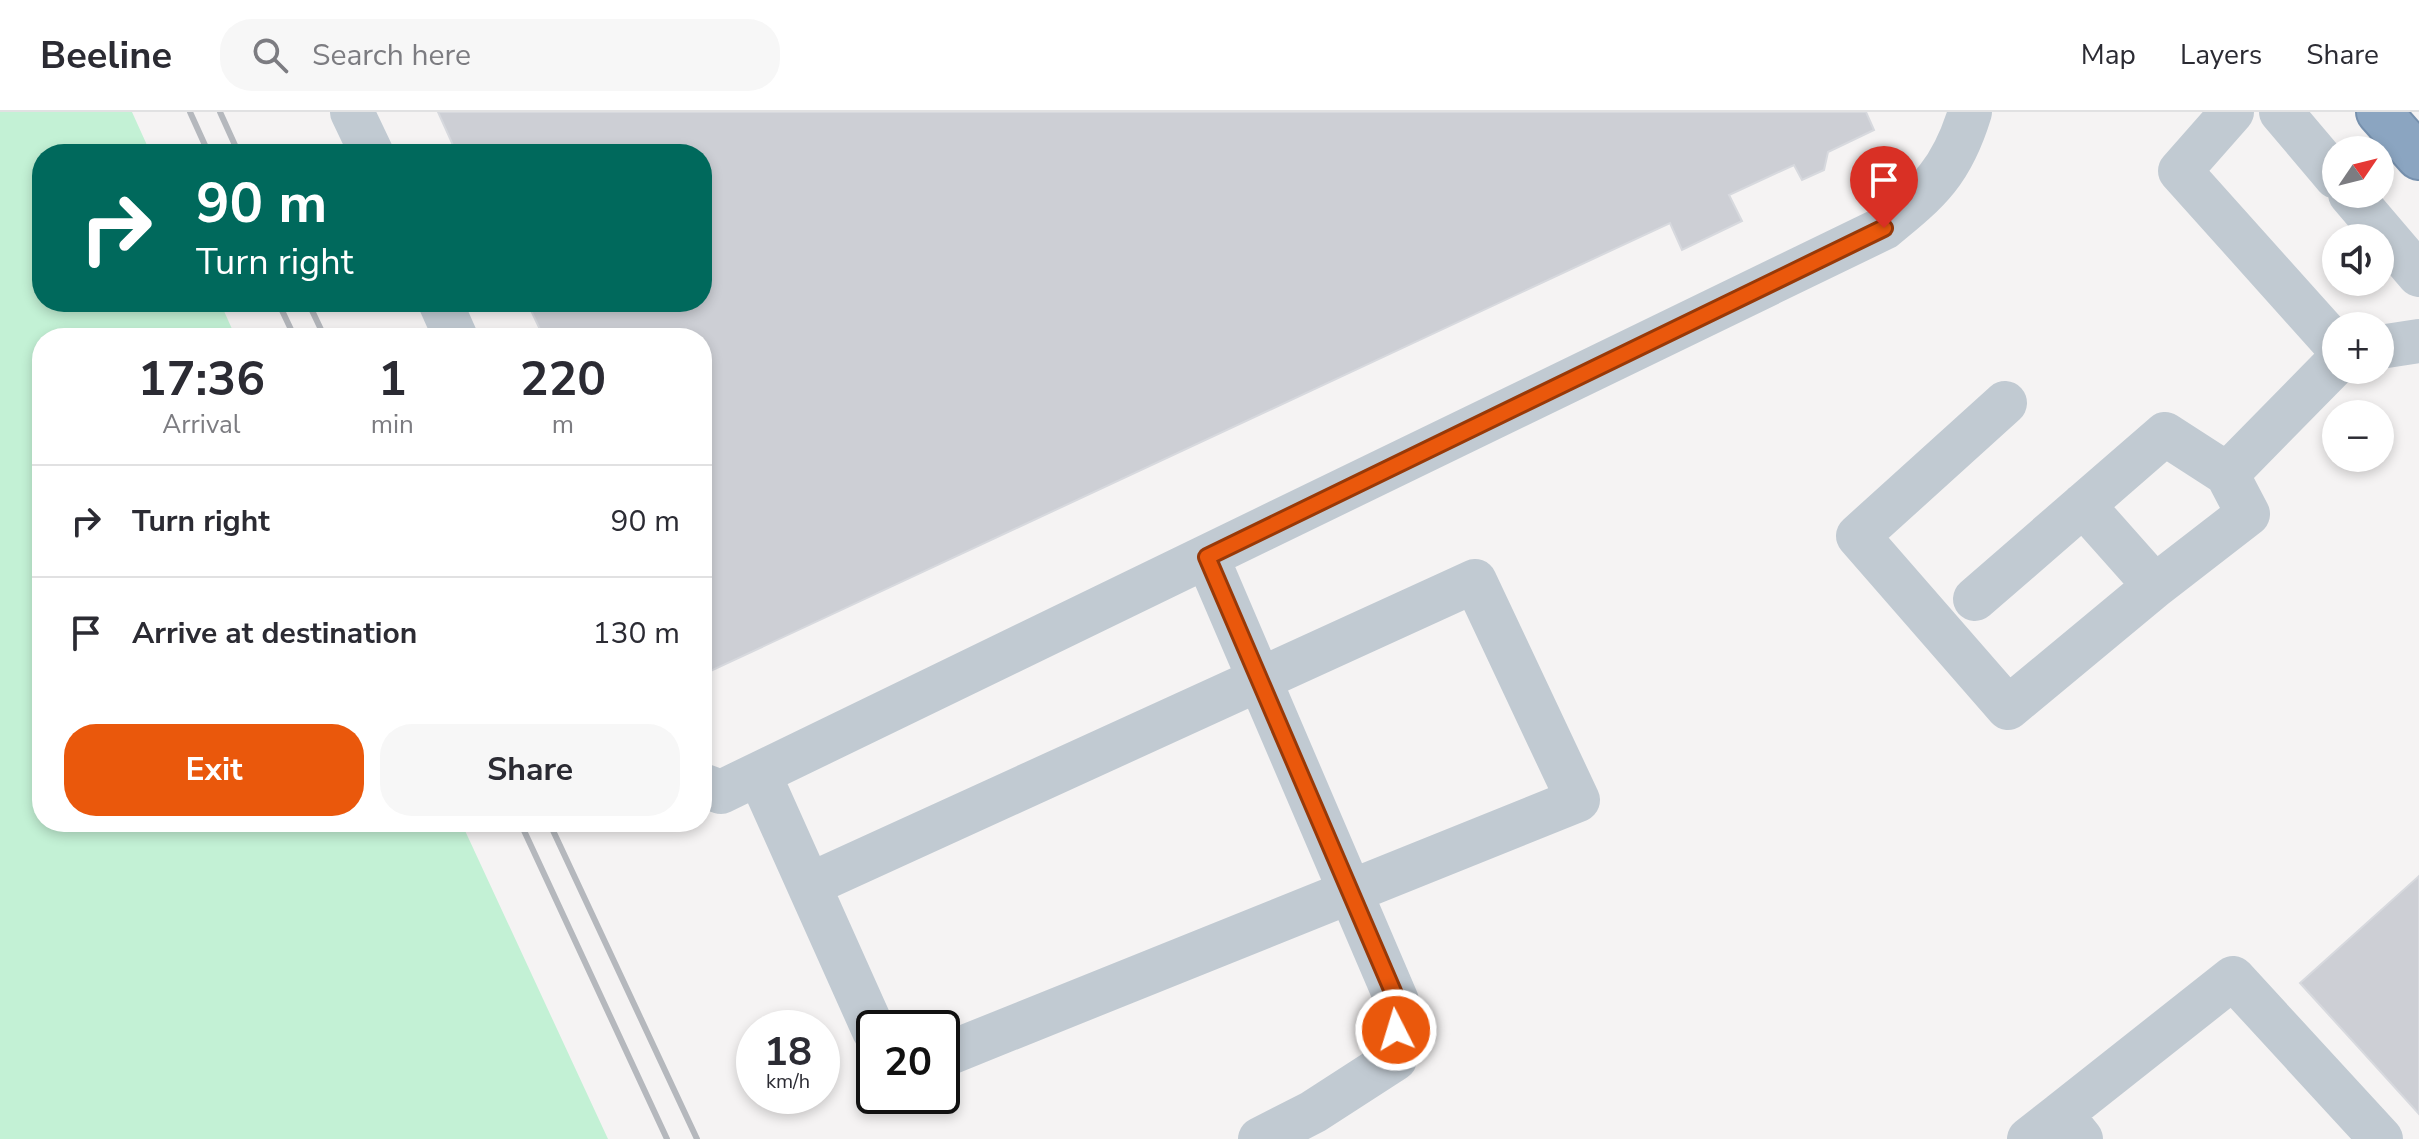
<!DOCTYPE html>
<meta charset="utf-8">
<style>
body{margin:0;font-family:"Nunito Sans",sans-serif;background:#f7f7f7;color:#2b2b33;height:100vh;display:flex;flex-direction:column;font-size:30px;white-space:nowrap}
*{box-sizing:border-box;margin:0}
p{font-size:26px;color:#7c7c81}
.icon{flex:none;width:44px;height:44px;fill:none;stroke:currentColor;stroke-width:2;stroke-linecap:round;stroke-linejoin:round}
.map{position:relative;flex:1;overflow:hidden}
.details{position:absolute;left:32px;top:216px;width:680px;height:504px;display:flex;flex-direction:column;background:#fff;border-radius:32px;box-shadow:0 4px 12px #0003}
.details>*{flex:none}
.top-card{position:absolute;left:32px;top:32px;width:680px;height:168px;border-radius:32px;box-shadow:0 4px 12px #0003;background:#00695c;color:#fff;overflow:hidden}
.needle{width:52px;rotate:55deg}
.fabs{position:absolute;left:2322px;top:24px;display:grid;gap:16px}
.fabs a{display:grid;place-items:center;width:72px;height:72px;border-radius:50%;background:#fff;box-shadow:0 4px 12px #0003;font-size:40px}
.speed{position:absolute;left:736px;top:898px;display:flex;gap:16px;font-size:40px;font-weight:700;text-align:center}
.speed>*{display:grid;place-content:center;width:104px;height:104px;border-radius:50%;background:#fff;box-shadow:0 4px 12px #0003;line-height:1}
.speed small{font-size:20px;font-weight:400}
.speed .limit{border:4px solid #111;border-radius:12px;background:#fff;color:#111}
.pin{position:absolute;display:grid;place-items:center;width:68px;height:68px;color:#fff;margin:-82px -34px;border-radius:50% 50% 50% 0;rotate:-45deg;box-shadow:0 0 8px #0007}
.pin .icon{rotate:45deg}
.me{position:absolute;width:88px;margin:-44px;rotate:355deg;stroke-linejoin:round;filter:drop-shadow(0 0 6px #0008)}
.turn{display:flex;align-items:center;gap:28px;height:168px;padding:0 32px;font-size:36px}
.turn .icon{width:104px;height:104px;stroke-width:2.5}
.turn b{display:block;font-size:56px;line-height:68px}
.eta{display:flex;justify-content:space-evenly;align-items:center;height:136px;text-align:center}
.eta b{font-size:48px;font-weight:700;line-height:56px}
.primary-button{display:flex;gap:16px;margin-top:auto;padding:16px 32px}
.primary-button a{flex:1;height:92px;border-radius:32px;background:#ea580c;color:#fff;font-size:32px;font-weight:700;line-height:92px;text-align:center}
.primary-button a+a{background:#f7f7f7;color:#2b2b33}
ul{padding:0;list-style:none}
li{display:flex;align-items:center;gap:24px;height:112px;padding:0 32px;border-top:2px solid #e1e1e2}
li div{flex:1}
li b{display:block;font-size:30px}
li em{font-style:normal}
header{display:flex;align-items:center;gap:48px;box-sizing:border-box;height:112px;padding:0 40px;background:#fff;border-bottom:2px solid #e1e1e2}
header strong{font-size:38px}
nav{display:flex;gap:44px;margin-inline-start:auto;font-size:28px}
.search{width:560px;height:72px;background:#f7f7f7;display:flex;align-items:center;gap:20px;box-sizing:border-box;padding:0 28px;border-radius:32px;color:#7c7c81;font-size:30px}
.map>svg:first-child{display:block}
</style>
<header>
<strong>Beeline</strong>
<div class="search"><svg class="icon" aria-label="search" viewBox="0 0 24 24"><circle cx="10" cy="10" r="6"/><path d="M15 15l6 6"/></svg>Search here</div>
<nav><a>Map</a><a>Layers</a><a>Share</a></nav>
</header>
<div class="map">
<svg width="2419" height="1027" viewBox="0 0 2419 1027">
<rect width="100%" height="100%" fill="#f5f3f3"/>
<path fill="#c3f1d5" d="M0,0H132L151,42H42V190H220L236,226H42V710H461L608,1027H0Z"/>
<path fill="#cdcfd5" stroke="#d7d9de" stroke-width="2" d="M438,0H1866L1874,18L1828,40L1824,58L1802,68L1794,53L1729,83L1742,109L1682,138L1670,111L702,563V226H544L527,190H702V42H457Z
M2419,764V1002L2300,871Z"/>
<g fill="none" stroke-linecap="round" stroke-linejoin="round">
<defs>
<path id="highway" d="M2379,0L2419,45"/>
</defs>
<use href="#highway" stroke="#7690ad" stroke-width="48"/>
<path stroke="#c1cad2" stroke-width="44" d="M352,0L372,42
M2232,0L2180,59L2336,233
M2281,0L2336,65
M2350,82L2419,163
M440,190L456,226
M2380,235L2419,229
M2005,291L1858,424L2008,596L2155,474L2248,402L2227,362L2336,251
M2083,393L2155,474
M1207,445L1397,889L1395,947L1313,1000L1260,1027
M1975,487L2165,322L2227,362
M759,662L874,919
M702,673L721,680L1884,116C1930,79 1952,59 1970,0
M809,773L1475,469L1578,688L942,944
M2029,1027L2061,1002
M2081,1027L2061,1002L2233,866L2381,1027"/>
<use href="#highway" stroke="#8ba5c1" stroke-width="44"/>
<path stroke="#b5b8bd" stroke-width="6" d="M190,0L209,42
M220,0L239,42
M278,190L295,226
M308,190L325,226
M520,710L667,1027
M549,710L697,1027"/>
</g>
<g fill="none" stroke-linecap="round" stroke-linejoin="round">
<defs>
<path id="route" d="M1396,918L1397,889L1207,445L1884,116"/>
</defs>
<use href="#route" stroke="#983908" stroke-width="20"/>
<use href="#route" stroke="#ea580c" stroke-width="14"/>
</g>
</svg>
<div class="fabs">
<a><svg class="needle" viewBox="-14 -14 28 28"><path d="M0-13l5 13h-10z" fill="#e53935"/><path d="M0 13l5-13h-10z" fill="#7c7c81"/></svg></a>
<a><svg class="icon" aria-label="sound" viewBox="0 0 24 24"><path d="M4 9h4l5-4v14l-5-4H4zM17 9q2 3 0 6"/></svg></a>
<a>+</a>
<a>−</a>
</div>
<div class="speed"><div>18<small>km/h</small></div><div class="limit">20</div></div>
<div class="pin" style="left:1884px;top:116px;background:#d93025"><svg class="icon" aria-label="arrive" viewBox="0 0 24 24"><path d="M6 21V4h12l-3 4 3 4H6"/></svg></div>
<svg class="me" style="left:1396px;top:918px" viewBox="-20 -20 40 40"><circle r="17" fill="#ea580c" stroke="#fff" stroke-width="3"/><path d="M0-11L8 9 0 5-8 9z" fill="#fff"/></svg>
<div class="top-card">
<div class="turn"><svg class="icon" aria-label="right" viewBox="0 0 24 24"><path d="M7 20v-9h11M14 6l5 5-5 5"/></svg><div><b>90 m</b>Turn right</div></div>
</div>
<section class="details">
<div class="eta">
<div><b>17:36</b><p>Arrival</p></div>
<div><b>1</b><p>min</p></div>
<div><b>220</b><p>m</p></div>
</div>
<ul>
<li><svg class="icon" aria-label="right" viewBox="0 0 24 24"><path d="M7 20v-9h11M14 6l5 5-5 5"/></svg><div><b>Turn right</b></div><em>90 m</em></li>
<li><svg class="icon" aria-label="arrive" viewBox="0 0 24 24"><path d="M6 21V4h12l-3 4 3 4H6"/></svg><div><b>Arrive at destination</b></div><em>130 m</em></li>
</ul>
<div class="primary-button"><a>Exit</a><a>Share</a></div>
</section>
</div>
